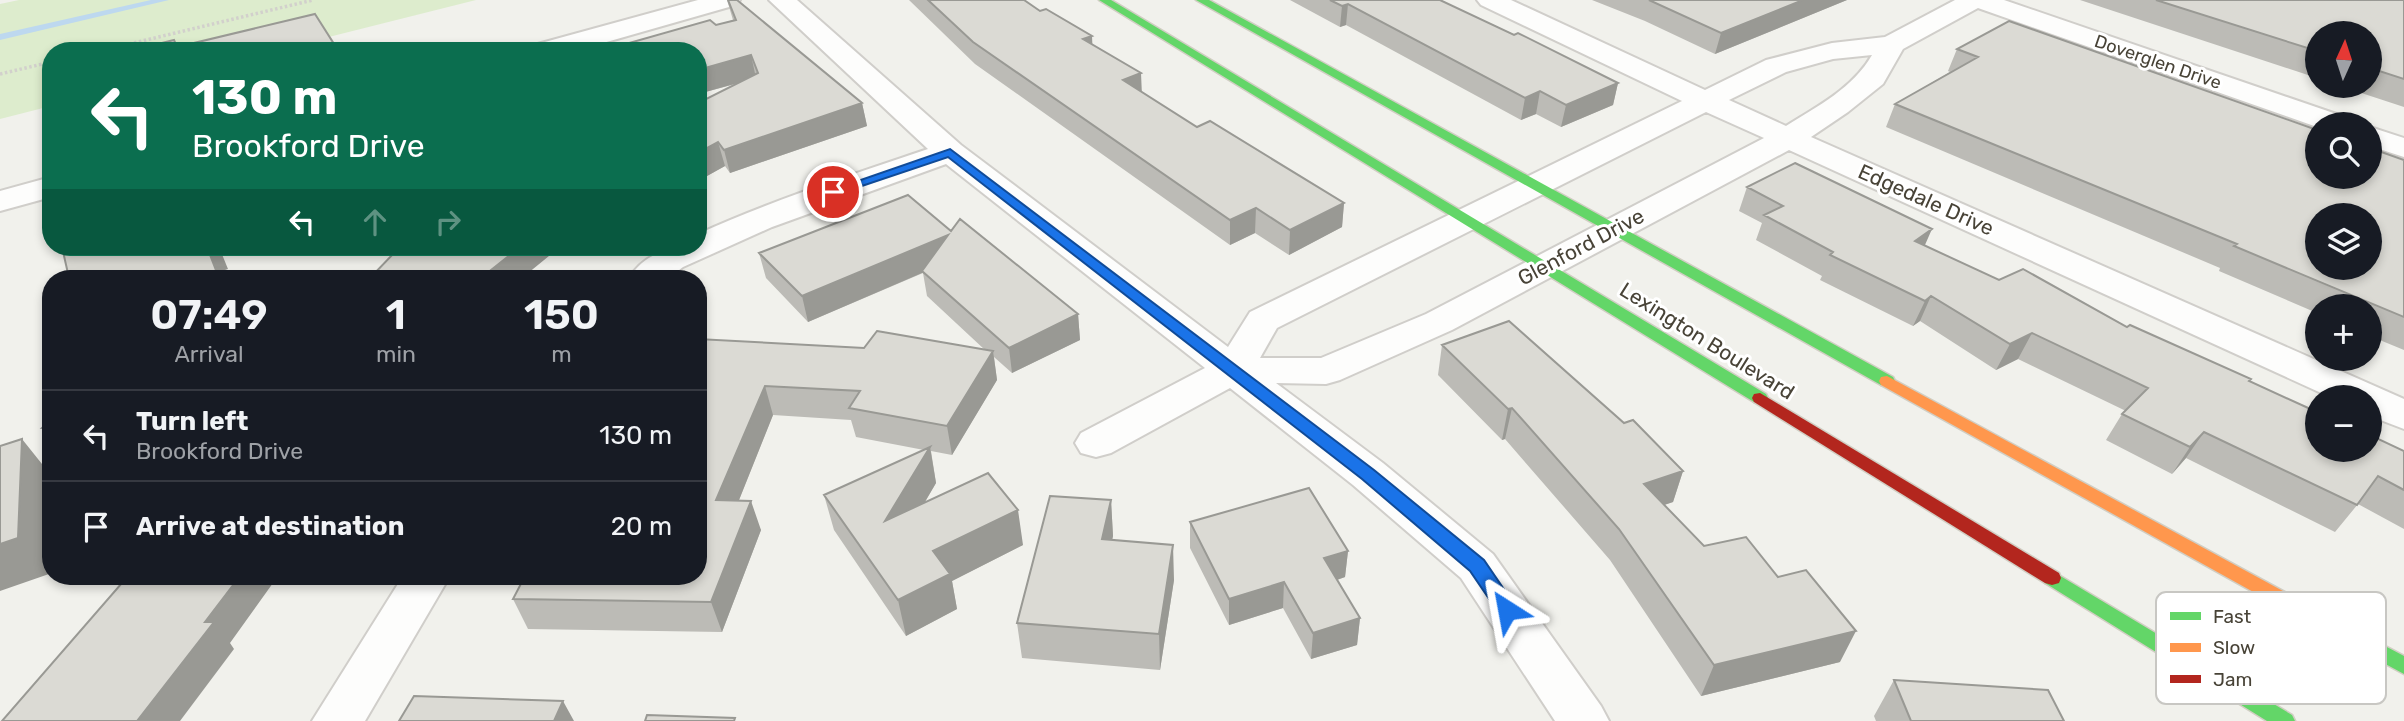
<!DOCTYPE html>
<meta charset="utf-8">
<style>
body{margin:0;font-family:Rubik,sans-serif;background:#20242c;color:#f1f3f6;height:100vh;display:flex;flex-direction:column;font-size:26px;white-space:nowrap}
*{box-sizing:border-box;margin:0}
p{font-size:23px;color:#9ea1a6}
.icon{flex:none;width:38px;height:38px;fill:none;stroke:currentColor;stroke-width:2;stroke-linecap:round;stroke-linejoin:round}
.map{position:relative;flex:1;overflow:hidden}
.drawer{position:absolute;left:42px;top:270px;width:665px;height:315px;display:flex;flex-direction:column;background:#171b24;border-radius:28px;box-shadow:0 4px 10px #0003}
.drawer>*{flex:none}
.top-card{position:absolute;left:42px;top:42px;width:665px;height:214px;border-radius:28px;box-shadow:0 4px 10px #0003;background:#0b6e4f;color:#fff;overflow:hidden}
.needle{width:46px;rotate:3deg}
.controls{position:absolute;left:2305px;top:21px;display:grid;gap:14px}
.controls a{display:grid;place-items:center;width:77px;height:77px;border-radius:50%;background:#171b24;box-shadow:0 4px 10px #0003;font-size:35px}
.pin{position:absolute;display:grid;place-items:center;width:60px;height:60px;color:#fff;margin:-30px;border:4px solid #fff;border-radius:50%;box-shadow:0 2px 7px #0007}
.me{position:absolute;width:77px;margin:-38px;rotate:326deg;stroke-linejoin:round;filter:drop-shadow(0 0 5px #0008)}
.turn{display:flex;align-items:center;gap:24px;height:147px;padding:0 35px;font-size:32px}
.turn .icon{width:91px;height:91px;stroke-width:2.5}
.turn b{display:block;font-size:49px;line-height:60px}
.lanes{display:flex;align-items:center;height:66px;padding:0 35px;background:#0003;justify-content:center;gap:35px;direction:ltr}
.lanes .off{opacity:.35}
.eta{display:flex;justify-content:space-evenly;align-items:center;height:119px;text-align:center}
.eta b{font-size:42px;font-weight:600;line-height:49px}
ul{padding:0;list-style:none}
li{display:flex;align-items:center;gap:21px;height:91px;padding:0 35px;border-top:2px solid #363941}
li div{flex:1}
li b{display:block;font-size:26px}
li em{font-style:normal}
.map>svg:first-child{display:block}
</style>
<div class="map">
<svg width="2404" height="721" viewBox="0 0 2404 721">
<rect width="100%" height="100%" fill="#f1f1ec"/>
<path fill="#ddeccd" d="M19,0H476L273,51H51V106L0,119V4Z"/>
<g fill="none" stroke-linecap="round" stroke-linejoin="round">
<path fill="#bdd8ef" fill-rule="evenodd" d="M151,0H169L0,40V34Z"/>
<defs>
<path id="street" d="M698,0H740L736,5L575,51H530L534,45Z
M769,0H797L961,145L1228,347L1250,312L1682,101L1481,5L1477,0H1511L1705,90L1766,60L1832,43L1885,37L1955,0H2004L2348,118L2352,124H2317V127L1978,8L1903,49L1883,84L1848,112L1811,137L2404,399V429L2370,416V397H2330L1789,150L1452,330L1340,380L1326,384L1276,383L1383,463L1493,554L1601,706L1609,721H1555L1461,578L1353,485L1230,388L1111,453L1096,457L1081,453L1075,443L1081,433L1205,368L946,164L772,227L683,267L669,278H629C646,252 670,247 698,247V234C773,200 851,175 928,149ZM1872,55C1853,88 1818,106 1786,126L1729,100L1786,72L1833,59ZM1706,112L1764,138L1426,314L1321,358H1260L1277,328Z
M2370,127L2404,138V157L2370,146Z
M51,177V197L0,211V191Z
M403,576H450L365,721H312Z"/>
<path id="fast" d="M1099,0H1111L1766,394L1768,398L1766,402H1754Z
M1196,0H1209L1893,377L1895,381L1893,385H1881Z
M2052,571L2292,715L2295,721H2267L2045,583L2043,578L2045,573Z
M2309,606L2404,656V674L2302,619L2299,614L2302,609Z"/>
<path id="slow" d="M1887,376L2316,609L2319,614L2316,619L2309,622L2302,619L1881,385L1879,381L1881,377Z"/>
<path id="jam" d="M1760,393L2059,573L2061,578L2059,583L2052,585L2045,583L1754,402L1752,398L1754,394Z"/>
</defs>
<use href="#street" stroke="#d0ceca" stroke-width="4"/>
<use href="#fast" stroke="#d1cec3" stroke-width="3"/>
<use href="#slow" stroke="#d1cec3" stroke-width="3"/>
<use href="#jam" stroke="#d1cec3" stroke-width="3"/>
<path stroke="#d2d0cc" stroke-width="3.5" stroke-dasharray="2.5 2.5" stroke-linecap="butt" d="M100,51L313,0
M0,74L51,62"/>
<use href="#street" fill="#fdfdfc" fill-rule="evenodd"/>
<use href="#fast" fill="#63d668" fill-rule="evenodd"/>
<use href="#slow" fill="#ff974d" fill-rule="evenodd"/>
<use href="#jam" fill="#b3261e" fill-rule="evenodd"/>
</g>
<path fill="#bcbbb6" d="M727,0H737L862,103L867,126L730,173L725,166L698,181L739,83L698,94L716,25L733,20Z
M909,0H1024L1040,11L1092,36V44L1142,92L1197,127L1344,203L1342,227L1289,255L1255,233L1230,245L975,64Z
M1290,0H1440L1618,83L1613,105L1561,127L1536,114L1521,120L1346,25L1340,27Z
M1592,0H1847L1715,54L1645,21Z
M2080,0H2404V107L2340,86H2370V33H2317V78Z
M1957,49L2404,160V350L2370,336V306H2317V313L2219,271L2220,268L1886,127L1895,104L1950,72L1948,71Z
M1747,187L1924,246L1999,280L2127,327L2404,451V529L2358,504L2335,532L2186,458L2172,474L2106,440L2122,414L2126,411L2018,359L1996,370L1920,321L1913,326L1820,280L1822,276L1756,240L1762,223L1739,211Z
M951,231L1078,314L1080,340L1012,373L994,357L997,380L952,455L931,451L936,483L925,502L1023,545L952,581L957,609L906,636L834,530L824,495L924,450L856,437L851,420L773,415L739,500L761,530L722,632L528,629L513,599L698,576V339L864,348L985,350L927,296L923,273L808,322L766,278L759,253Z
M1442,345L1624,423L1683,471L1673,502L1664,505L1704,546L1840,662L1701,696L1610,560L1505,439L1502,440L1438,375Z
M51,420V439L42,428Z
M1111,500L1113,536L1112,540L1174,580L1160,670L1022,658L1017,623Z
M1190,522L1348,551L1345,577L1337,580L1360,618L1357,645L1311,659L1283,608L1229,625L1190,548Z
M1894,680L2064,721H1876L1874,716Z"/>
<path fill="#999994" d="M1803,0H1847L1715,54L1721,33Z
M1348,4L1346,25L1340,27L1342,6Z
M1092,36L1093,58L1083,39Z
M334,44L337,51H307Z
M751,55L756,78L698,94V70Z
M1141,73L1142,96L1123,80Z
M1618,83L1613,105L1561,127L1566,105Z
M1540,91L1536,114L1521,120L1525,98Z
M862,103L867,126L730,173L724,150Z
M718,142L725,166L698,181V153Z
M1344,203L1342,227L1289,255L1290,230Z
M1256,208L1255,233L1230,245V220Z
M1932,229L1921,254L1915,241Z
M948,235L952,260L808,322L802,296Z
M207,247H219L228,269L222,271L225,278H219Z
M520,247H560L522,278H481Z
M1931,296L1920,321L1913,326L1925,301Z
M1078,314L1080,340L1012,373L1009,348Z
M2032,333L2018,359L1996,370L2010,344Z
M993,351L997,380L952,455L947,426Z
M765,386L773,415L727,530L716,500Z
M1512,408L1505,439L1502,440L1508,409Z
M2204,432L2186,458L2172,474L2190,447Z
M22,439L50,474L49,574L0,591V544Z
M930,447L936,483L893,556L885,521Z
M1683,471L1673,502L1634,515L1644,484Z
M1111,500L1113,536L1104,575L1102,539Z
M751,501L761,530L722,632L711,602Z
M1018,510L1023,545L952,581L957,609L906,636L898,600L933,551Z
M1173,545L1174,580L1160,670L1159,634Z
M1348,551L1345,577L1322,585L1324,558Z
M240,576H278L230,643L234,649L180,721H137L205,622Z
M1284,582L1283,608L1229,625V599Z
M1360,618L1357,645L1311,659L1313,633Z
M1856,631L1840,662L1701,696L1714,665Z
M563,701L574,721H554Z"/>
<path fill="#dbdad4" stroke="#999994" stroke-width="2" fill-rule="evenodd" d="M728,0H737L862,103L724,150L718,142L698,153V103L758,73L751,55L698,70V51H601L710,20L716,25L736,20Z
M928,0H1024L1040,11L1046,9L1092,36L1083,39L1141,73L1123,80L1197,127L1210,121L1344,203L1290,230L1256,208L1230,220L973,42Z
M1330,0H1440L1514,35L1518,33L1618,83L1566,105L1540,91L1525,98L1348,4L1342,6Z
M1649,0H1803L1721,33Z
M2156,0H2404V79L2370,68V33H2317V51Z
M315,14L334,44L307,51H130L174,40L177,47Z
M2009,21L2317,130V177H2370V148L2404,160V317L2234,246L2237,244L1895,104L1978,57L1957,49ZM2317,215H2370V268H2317Z
M1795,163L1932,229L1915,241L1999,280L2023,269L2127,327L2130,325L2251,379L2249,381L2317,412V450H2370V435L2404,451V490L2378,476L2357,505L2204,432L2190,447L2122,414L2148,388L2032,333L2010,344L1931,296L1925,301L1830,255L1833,252L1764,215L1783,206L1747,187Z
M908,195L951,231L960,219L1078,314L1009,348L922,271L948,235L802,296L759,253Z
M62,247H207L219,278H69Z
M402,247H520L481,278H370L395,252Z
M1509,321L1624,423L1633,420L1683,471L1644,484L1704,546L1746,537L1778,577L1806,570L1856,631L1714,665L1619,529L1512,408L1508,409L1442,345Z
M877,331L993,351L947,426L849,408L860,391L765,386L716,500L751,501L711,602L513,599L525,576H698V339L864,348Z
M51,420V429L42,428Z
M22,439L18,538L0,544V446Z
M930,447L885,521L988,473L1018,510L933,551L950,574L898,600L824,495Z
M1309,488L1348,551L1324,558L1360,618L1313,633L1284,582L1229,599L1190,522Z
M1050,496L1111,500L1102,539L1173,545L1159,634L1017,623Z
M120,576H240L205,622H214L137,721H2L122,583H114Z
M1894,680L2048,690L2064,721H1911Z
M414,696L563,701L554,721H399Z
M647,715L735,718L734,721H645Z"/>
<path fill="#1a73e8" stroke="#114b97" stroke-width="2" d="M950,149L1374,470L1484,560L1514,604L1517,610L1514,615L1507,618L1500,615L1470,571L1362,479L948,157L838,194L833,196L826,192Z"/>
<g text-anchor="middle" stroke-width="6" stroke-linejoin="round" paint-order="stroke">
<g font-size="18" fill="#484337" stroke="#fff">
<text transform="translate(2158 62) rotate(19)" y="6">Doverglen Drive</text>
</g>
<g font-size="21" fill="#484337" stroke="#fff">
<text transform="translate(1926 200) rotate(24)" y="7">Edgedale Drive</text>
<text transform="translate(1581 247) rotate(-28)" y="7">Glenford Drive</text>
<text transform="translate(1707 341) rotate(32)" y="7">Lexington Boulevard</text>
</g>
</g>
<rect x="2156" y="592" width="230" height="112" rx="10" fill="#fff" stroke="#c8c7c3" stroke-width="2"/>
<rect x="2170" y="612" width="31" height="8" fill="#63d668"/>
<rect x="2170" y="643" width="31" height="9" fill="#ff974d"/>
<rect x="2170" y="675" width="31" height="8" fill="#b3261e"/>
<g font-size="19" fill="#484337">
<text x="2213" y="623">Fast</text>
<text x="2213" y="654">Slow</text>
<text x="2213" y="686">Jam</text>
</g>
</svg>
<div class="controls">
<a><svg class="needle" viewBox="-14 -14 28 28"><path d="M0-13l5 13h-10z" fill="#e53935"/><path d="M0 13l5-13h-10z" fill="#9ea1a6"/></svg></a>
<a><svg class="icon" aria-label="search" viewBox="0 0 24 24"><circle cx="10" cy="10" r="6"/><path d="M15 15l6 6"/></svg></a>
<a><svg class="icon" aria-label="layers" viewBox="0 0 24 24"><path d="M12 4l9 5-9 5-9-5zM3 14l9 5 9-5"/></svg></a>
<a>+</a>
<a>−</a>
</div>
<div class="pin" style="left:833px;top:192px;background:#d93025"><svg class="icon" aria-label="arrive" viewBox="0 0 24 24"><path d="M6 21V4h12l-3 4 3 4H6"/></svg></div>
<svg class="me" style="left:1507px;top:610px" viewBox="-20 -20 40 40"><path d="M0-17L14 15 0 8-14 15z" fill="#1a73e8" stroke="#fff" stroke-width="4"/></svg>
<div class="top-card">
<div class="turn"><svg class="icon" aria-label="left" viewBox="0 0 24 24"><path d="M17 20v-9H6M10 6l-5 5 5 5"/></svg><div><b>130 m</b>Brookford Drive</div></div>
<div class="lanes"><svg class="icon" aria-label="left" viewBox="0 0 24 24"><path d="M17 20v-9H6M10 6l-5 5 5 5"/></svg><svg class="icon off" aria-label="ahead" viewBox="0 0 24 24"><path d="M12 20V5M6 11l6-6 6 6"/></svg><svg class="icon off" aria-label="right" viewBox="0 0 24 24"><path d="M7 20v-9h11M14 6l5 5-5 5"/></svg></div>
</div>
<section class="drawer">
<div class="eta">
<div><b>07:49</b><p>Arrival</p></div>
<div><b>1</b><p>min</p></div>
<div><b>150</b><p>m</p></div>
</div>
<ul>
<li><svg class="icon" aria-label="left" viewBox="0 0 24 24"><path d="M17 20v-9H6M10 6l-5 5 5 5"/></svg><div><b>Turn left</b><p>Brookford Drive</p></div><em>130 m</em></li>
<li><svg class="icon" aria-label="arrive" viewBox="0 0 24 24"><path d="M6 21V4h12l-3 4 3 4H6"/></svg><div><b>Arrive at destination</b></div><em>20 m</em></li>
</ul>
</section>
</div>
